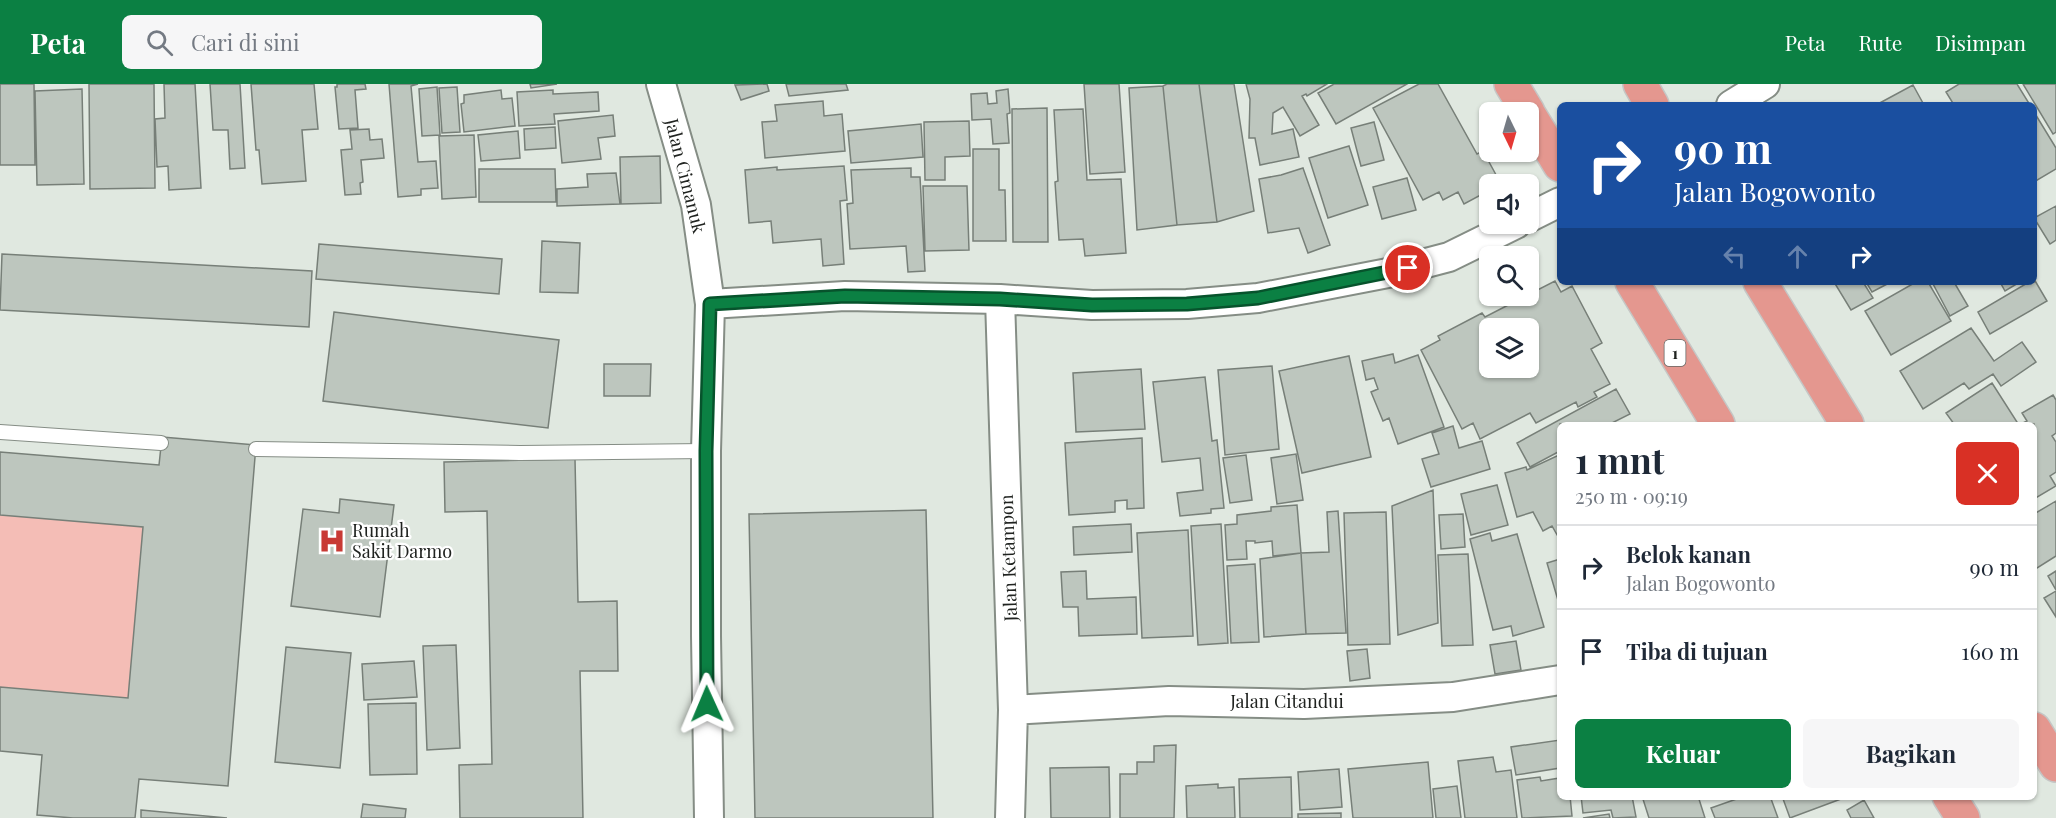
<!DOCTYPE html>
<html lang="id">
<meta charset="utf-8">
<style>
body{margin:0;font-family:"Playfair Display",serif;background:#f6f6f7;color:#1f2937;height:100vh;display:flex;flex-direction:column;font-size:22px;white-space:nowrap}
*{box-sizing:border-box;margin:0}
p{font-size:20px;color:#747a83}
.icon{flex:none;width:33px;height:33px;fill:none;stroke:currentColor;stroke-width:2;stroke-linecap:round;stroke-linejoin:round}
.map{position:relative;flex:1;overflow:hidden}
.sheet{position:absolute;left:1557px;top:338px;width:480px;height:378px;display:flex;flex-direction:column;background:#fff;border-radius:9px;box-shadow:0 2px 4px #0004}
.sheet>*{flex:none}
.banner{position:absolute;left:1557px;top:18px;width:480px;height:183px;border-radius:9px;box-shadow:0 2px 4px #0004;background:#1a4fa0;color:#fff;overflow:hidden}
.needle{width:39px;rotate:175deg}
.fabs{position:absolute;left:1479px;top:18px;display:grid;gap:12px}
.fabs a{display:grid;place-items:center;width:60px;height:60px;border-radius:9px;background:#fff;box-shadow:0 2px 4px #0004;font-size:30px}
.pin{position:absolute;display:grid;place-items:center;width:51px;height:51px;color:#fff;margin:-26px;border:3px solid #fff;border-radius:50%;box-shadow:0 2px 6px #0007}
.me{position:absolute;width:66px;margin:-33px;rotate:359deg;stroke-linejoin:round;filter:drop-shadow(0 0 4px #0008)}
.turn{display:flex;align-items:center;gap:21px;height:126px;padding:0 18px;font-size:27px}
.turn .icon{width:78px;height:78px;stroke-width:2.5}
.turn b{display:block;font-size:42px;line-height:51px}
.lanes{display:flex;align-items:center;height:57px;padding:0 18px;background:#0003;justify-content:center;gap:30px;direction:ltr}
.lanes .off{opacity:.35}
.round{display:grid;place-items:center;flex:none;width:63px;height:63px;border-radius:9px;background:#f6f6f7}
.headline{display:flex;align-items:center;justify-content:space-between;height:102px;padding:0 18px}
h1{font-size:36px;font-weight:700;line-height:45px}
.primary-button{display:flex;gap:12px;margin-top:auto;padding:12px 18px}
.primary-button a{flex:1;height:69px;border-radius:9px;background:#0b8043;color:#fff;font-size:24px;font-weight:700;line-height:69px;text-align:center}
.primary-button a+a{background:#f6f6f7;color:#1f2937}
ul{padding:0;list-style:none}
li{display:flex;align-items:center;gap:18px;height:84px;padding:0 18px;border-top:2px solid #e0e1e3}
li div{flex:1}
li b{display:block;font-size:22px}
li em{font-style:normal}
header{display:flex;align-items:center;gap:36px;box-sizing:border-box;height:84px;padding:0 30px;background:#0b8043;color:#fff}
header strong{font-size:28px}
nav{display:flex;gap:33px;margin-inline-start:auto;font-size:21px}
.search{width:420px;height:54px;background:#f6f6f7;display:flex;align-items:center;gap:15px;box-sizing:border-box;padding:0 21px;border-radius:9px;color:#747a83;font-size:22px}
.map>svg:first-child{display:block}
</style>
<header>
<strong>Peta</strong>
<div class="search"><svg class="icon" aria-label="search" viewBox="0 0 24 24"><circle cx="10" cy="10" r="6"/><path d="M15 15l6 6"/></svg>Cari di sini</div>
<nav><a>Peta</a><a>Rute</a><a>Disimpan</a></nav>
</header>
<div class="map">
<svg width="2056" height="734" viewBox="0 0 2056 734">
<rect width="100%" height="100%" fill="#e0e8e0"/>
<path fill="#f4bdb6" d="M0,431L143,443L128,614L0,603Z"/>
<path fill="#bdc6be" stroke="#777f78" stroke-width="1.5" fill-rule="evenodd" d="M0,0H34L35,81H0Z
M89,0H154L155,104L90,105Z
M164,0H195L201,104L169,106L168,82L157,83L155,35L165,34Z
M210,0H240L245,84L230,85L228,46H213Z
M251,0H314L318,45L302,46L306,97L262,100L259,66H256Z
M337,0H365L366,5L355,6L358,44L339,45L335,3H337Z
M389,0H418L411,2L418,78L436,77L438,104L421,105V111L398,113Z
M530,0H557L531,4Z
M767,0L769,7L741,16L735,1Z
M786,0H846L848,6L789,12Z
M1084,0H1119L1125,88L1090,90Z
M1167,0H1199L1217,138L1177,141L1163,2Z
M1199,0H1234L1254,127L1217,138Z
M1246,0H1327L1307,12L1306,10L1302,12L1319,41L1300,52L1283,23L1273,29L1272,50L1293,45L1299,73L1260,81L1255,54H1249L1250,15Z
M1334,0H1407L1336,40L1318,9Z
M1419,0H1438L1477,70L1483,67L1501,100H1490V106L1464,120L1458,108L1443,116L1439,108L1423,116L1373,24Z
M1959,0H2017L2030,21H1954L1946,8Z
M2023,0H2056V48L2053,50Z
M1913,1L1924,21H1876Z
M1163,2L1177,141L1137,146L1129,4Z
M437,3L440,51L422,52L419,5Z
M457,3L460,48L442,49L439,4Z
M82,5L84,100L37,101L35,7Z
M1008,5L1010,29L1007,30L1009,59L993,60L991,35L972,36L971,10L987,9L988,20L997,19L996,7Z
M501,6L502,15L512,14L515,42L464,48L461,20L464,19V11Z
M553,6V10L598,8L599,27L554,30L555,40L519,42L517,8Z
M823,17L824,32L842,30L845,67L765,74L762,38L777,37L775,21Z
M1047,24L1048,158H1013L1012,25Z
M1083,25L1087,96L1121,95L1126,169L1085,172L1083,155L1059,156L1055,98L1058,97L1054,26Z
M2034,28L2056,64V85L2034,98Z
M613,31L615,52L598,54L601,75L562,79L558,37Z
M969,37L970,72L945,73V96H925L924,38Z
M1374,38L1384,76L1361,82L1351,44Z
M921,40L923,73L851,79L848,47Z
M555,43L556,64L525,66L524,45Z
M369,45L370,56L382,55L384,74L361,76L363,98L360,99L361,110L345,111L341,66L352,65L350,46Z
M518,47L520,74L481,77L478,51Z
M474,51L476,113L442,115L439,52Z
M1349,62L1368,121L1328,134L1309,74Z
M973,65H999V106H1005L1006,157H973Z
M660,72L661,119L621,120L620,73Z
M844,82L847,116L840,117L844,180L823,182L821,155L773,159L771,137L749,139L745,86L777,83V86Z
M911,84V93H920L925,187L908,188L906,162L850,165L847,120L853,119L851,86Z
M1303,84L1330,161L1308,169L1299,144L1268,149L1259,95L1281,91Z
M479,85H555L556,118H479Z
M616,89L620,120L557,122V105L588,103L587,90Z
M1407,94L1416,126L1382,135L1373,103Z
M923,102H967L969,166L925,167Z
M2056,122V156L2050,160L2034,134Z
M542,157L580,159L578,209L540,208Z
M319,160L502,175L499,210L316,195Z
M2,170L312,187L309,243L0,226Z
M2034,195L2047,217L1990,250L1978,228L2029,198H2034Z
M1555,197L1561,208L1572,202L1602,259L1591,265L1610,300L1594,308L1597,313L1578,323L1576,318L1536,339L1530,329L1480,355L1473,339L1462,345L1421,266L1440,256L1438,252L1482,229L1485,233ZM1490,244H1528V284H1490Z
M1834,198H1863L1873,214L1851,226Z
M1866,198H1891L1872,208Z
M1916,198H1928L1951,237L1891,271L1865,227Z
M1932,198H1954L1968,222L1950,232Z
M2000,198H2020L2005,207Z
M334,228L559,256L548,344L323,317Z
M1971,244L1994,277L2022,258L2036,278L2001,302L1993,290L1969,305L1964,299L1923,325L1900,287Z
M1393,270L1395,279L1418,271L1444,343L1398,360L1389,334L1383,337L1371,308L1378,305L1374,294L1366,296L1362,277Z
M1349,272L1371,373L1302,389L1279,287Z
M604,280H651L650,312H604Z
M1272,282L1279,365L1225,371L1218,286Z
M1141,285L1145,345L1076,348L1073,289Z
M1205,293L1212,357L1217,356L1224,424L1211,425V429L1180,432L1177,409L1203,406L1200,374L1162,378L1153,298Z
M1992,299L2017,338L2014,340H1954L1946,329Z
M1616,305L1630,330L1610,340H1560V367L1530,383L1517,359Z
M2053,311L2056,316V349L2052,352L2056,358V388L2050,392L2056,402L2034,415V340H2021L2027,337L2022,329Z
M1453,342L1459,364L1482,357L1490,385L1431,403L1422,375L1439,370L1432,349Z
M162,353L256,361L228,702L139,695L135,734H73L37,731L42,671L0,667V603L128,614L143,443L0,431V368L159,381Z
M1142,354L1144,424L1127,425V416L1115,417V428L1069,431L1065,359Z
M1296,370L1303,416L1277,420L1271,374Z
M1246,371L1252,416L1230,419L1223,374Z
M1559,371L1560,373V456L1552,442L1543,447L1533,428L1517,433L1505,389L1526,383L1527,386Z
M575,375L578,518L617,517L618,587H580L583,734H460L459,681L492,680L487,427L445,428L444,378Z
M1497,401L1508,441L1471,451L1461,410Z
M1433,406L1438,539L1398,551L1392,422Z
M340,415L394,421L380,533L291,522L303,425L339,429Z
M2056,417V472L2034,486V430Z
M1297,421L1301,469L1273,472L1272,457L1255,459V457H1246L1247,475L1227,476L1225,441L1237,440V431L1271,427V423Z
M926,426L933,734H755L749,430Z
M1338,427L1346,549L1306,550L1301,469L1329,468L1327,428Z
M1386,428L1390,560L1348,561L1344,429Z
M1463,430L1465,463L1441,465L1439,431Z
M1131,440L1132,468L1074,471L1073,443Z
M1221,440L1228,559L1198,561L1191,442Z
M1188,446L1193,552L1142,554L1137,449Z
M1490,449L1492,457L1517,450L1544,543L1513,552L1511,542L1493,546L1470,455Z
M1301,469L1306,550L1264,553L1260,475Z
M1468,470L1473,561L1442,562L1438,471Z
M1560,475V523L1547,479Z
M1255,480L1259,558L1231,559L1227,482Z
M1086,487L1087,515L1136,513L1137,550L1079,552L1078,523H1063L1061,488Z
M2056,487V506L2048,492Z
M2056,507V533L2044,514Z
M1516,557L1521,586L1495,590L1490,561Z
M456,561L460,664L427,666L423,562Z
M286,563L351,569L340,684L275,678Z
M1367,565L1370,594L1350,597L1347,567Z
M414,577L417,613L364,616L362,580Z
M416,619L417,690L370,691L368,620Z
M1560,656V684L1516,691L1511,663Z
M1176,661L1174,734H1120V690H1137V678H1154V662Z
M1493,673L1496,688L1511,686L1517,734H1465L1458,677Z
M1428,678L1433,734H1353L1348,685Z
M1109,683L1110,734H1051L1050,684Z
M1339,685L1342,723L1300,726L1298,688Z
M1291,693L1292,734H1240L1239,695Z
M1540,693L1541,697L1560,694V712H1570L1572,732L1522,734L1517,696Z
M1218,700V704L1234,703L1235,734H1187L1186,702Z
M1457,702L1461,734H1436L1433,705Z
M1581,712H1632L1636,733L1613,734L1611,726L1583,729Z
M1642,712H1698L1705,734H1649Z
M1745,712H1770L1778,734H1715L1711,724Z
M1782,712H1849L1790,734Z
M1864,716L1874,734H1851L1847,726Z
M363,720L406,725L405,734H361Z
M141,726L227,734H141Z
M1341,729V734H1298V730Z
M1609,730L1610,734H1583Z"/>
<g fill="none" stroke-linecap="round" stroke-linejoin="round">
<defs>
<path id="lane" d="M0,348L161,359
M256,365L520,369L706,367"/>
<path id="street" d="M661,0L696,121L710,220L706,367V552L709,734
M1731,21L1765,0
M1528,134L1560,118
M1000,215L1013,626L1010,734
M710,220L845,212L1000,215L1092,221L1187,220L1258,214L1388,189L1449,173L1516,140
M1013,626L1169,617L1304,620L1453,613L1560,596"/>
<path id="highway" d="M1511,0L1528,28
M1640,0L1652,21
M1528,29L1560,81
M1632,198L1718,340
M1760,198L1847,340
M2034,645L2056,681
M1949,712L1963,734"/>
</defs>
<use href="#lane" stroke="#858d85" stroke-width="16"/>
<use href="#street" stroke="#858d85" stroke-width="32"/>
<use href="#highway" stroke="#c5c6c5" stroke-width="36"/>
<use href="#lane" stroke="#fff" stroke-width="14"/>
<use href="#street" stroke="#fff" stroke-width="28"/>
<use href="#highway" stroke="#e4978f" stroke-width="33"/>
</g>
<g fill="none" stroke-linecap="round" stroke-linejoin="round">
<defs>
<path id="route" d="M707,620L706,367L710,220L845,212L1000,215L1092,221L1187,220L1258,214L1408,184"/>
</defs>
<use href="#route" stroke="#07532c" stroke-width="15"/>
<use href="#route" stroke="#0b8043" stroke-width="10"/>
</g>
<defs>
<symbol id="hospital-bare" viewBox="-9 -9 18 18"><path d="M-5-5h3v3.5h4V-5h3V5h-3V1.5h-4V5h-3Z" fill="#c83a35" stroke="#fff" stroke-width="2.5" paint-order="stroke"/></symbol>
</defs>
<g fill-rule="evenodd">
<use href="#hospital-bare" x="313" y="438" width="38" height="38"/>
</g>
<g text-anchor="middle" stroke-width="4.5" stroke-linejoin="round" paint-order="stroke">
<rect fill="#fff" stroke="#636563" stroke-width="1.5" x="1664.5" y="256" width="21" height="26" rx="4.5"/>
<g font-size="16" font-weight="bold" fill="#202320">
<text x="1675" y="275">1</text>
</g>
<g font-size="18" fill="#202320" stroke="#fff">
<text transform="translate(685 92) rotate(76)" y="6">Jalan Cimanuk</text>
<text transform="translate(1009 474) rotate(-92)" y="6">Jalan Ketampon</text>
<text x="1287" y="624">Jalan Citandui</text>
</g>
<g font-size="18" fill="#202320" stroke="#fff" text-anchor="start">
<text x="352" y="453">Rumah<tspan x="352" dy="21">Sakit Darmo</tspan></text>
</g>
</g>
</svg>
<div class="fabs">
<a><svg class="needle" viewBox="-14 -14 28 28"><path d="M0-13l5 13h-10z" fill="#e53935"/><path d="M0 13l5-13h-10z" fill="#747a83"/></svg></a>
<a><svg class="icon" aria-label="sound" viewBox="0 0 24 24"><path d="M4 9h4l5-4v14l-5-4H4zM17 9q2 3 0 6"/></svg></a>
<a><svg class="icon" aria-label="search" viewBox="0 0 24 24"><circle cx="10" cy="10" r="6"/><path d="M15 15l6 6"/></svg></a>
<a><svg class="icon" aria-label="layers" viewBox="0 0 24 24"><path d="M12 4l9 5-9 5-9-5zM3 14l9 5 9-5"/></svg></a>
</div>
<div class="pin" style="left:1408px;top:184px;background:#d93025"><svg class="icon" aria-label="arrive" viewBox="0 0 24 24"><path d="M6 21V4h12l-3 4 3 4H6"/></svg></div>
<svg class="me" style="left:707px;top:620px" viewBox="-20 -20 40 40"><path d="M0-17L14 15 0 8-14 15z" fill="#0b8043" stroke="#fff" stroke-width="4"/></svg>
<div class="banner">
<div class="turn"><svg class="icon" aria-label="right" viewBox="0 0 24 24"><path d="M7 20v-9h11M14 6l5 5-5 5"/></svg><div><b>90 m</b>Jalan Bogowonto</div></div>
<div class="lanes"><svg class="icon off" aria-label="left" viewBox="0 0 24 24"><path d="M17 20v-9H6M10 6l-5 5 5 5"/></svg><svg class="icon off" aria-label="ahead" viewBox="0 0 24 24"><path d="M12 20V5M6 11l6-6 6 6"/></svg><svg class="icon" aria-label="right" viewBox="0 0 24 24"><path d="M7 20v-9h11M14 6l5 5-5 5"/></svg></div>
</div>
<section class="sheet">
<div class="headline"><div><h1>1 mnt</h1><p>250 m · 09:19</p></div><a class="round" style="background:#d93025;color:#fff"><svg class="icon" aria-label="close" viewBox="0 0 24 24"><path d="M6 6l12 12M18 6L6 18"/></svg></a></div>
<ul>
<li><svg class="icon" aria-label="right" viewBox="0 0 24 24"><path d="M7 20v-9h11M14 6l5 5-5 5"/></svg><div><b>Belok kanan</b><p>Jalan Bogowonto</p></div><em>90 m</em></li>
<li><svg class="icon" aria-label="arrive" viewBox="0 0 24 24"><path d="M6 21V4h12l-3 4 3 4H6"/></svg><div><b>Tiba di tujuan</b></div><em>160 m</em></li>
</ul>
<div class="primary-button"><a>Keluar</a><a>Bagikan</a></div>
</section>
</div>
